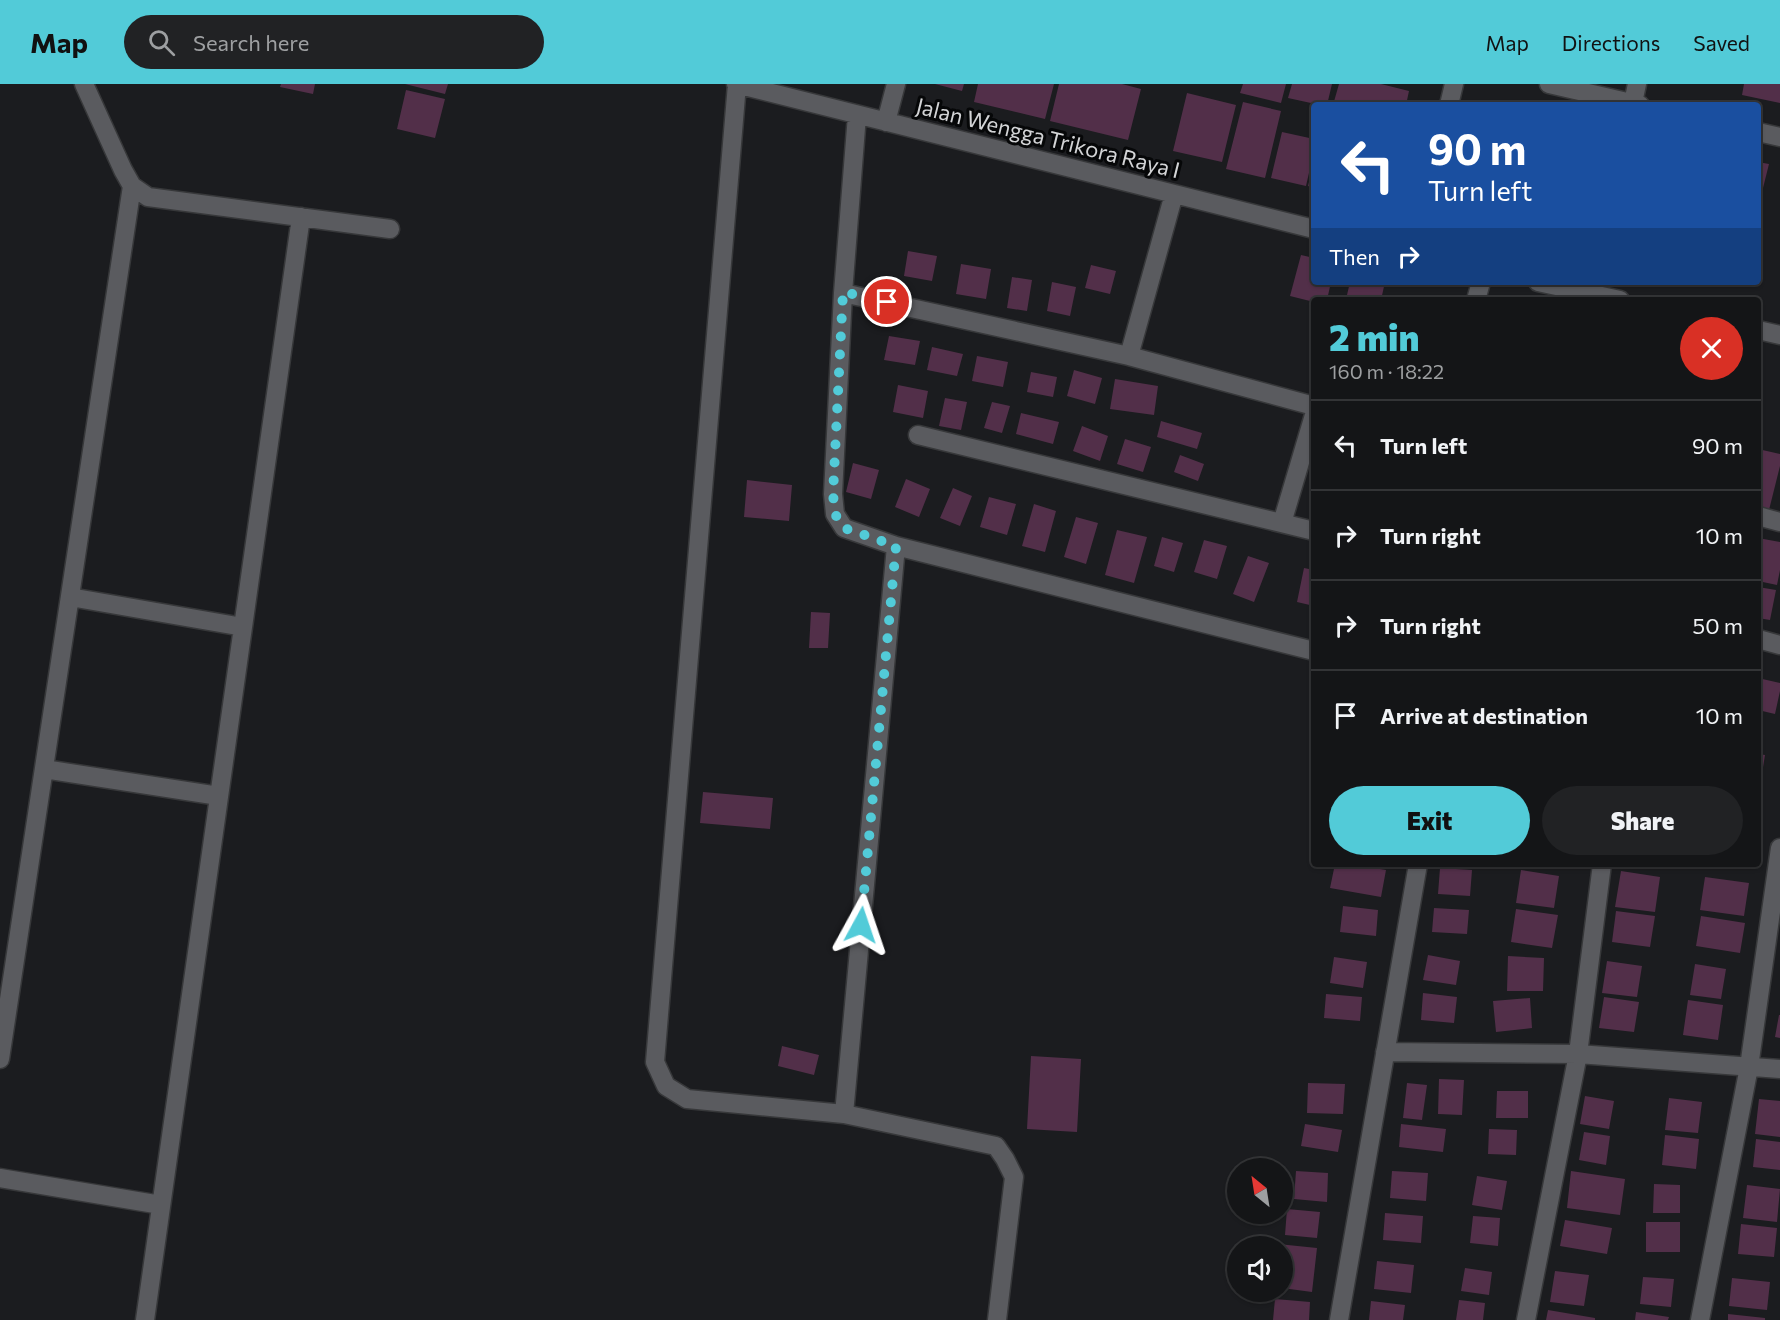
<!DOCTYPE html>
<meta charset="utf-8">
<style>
body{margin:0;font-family:Commissioner,sans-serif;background:#212224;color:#f1f3f6;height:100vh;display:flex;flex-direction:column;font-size:22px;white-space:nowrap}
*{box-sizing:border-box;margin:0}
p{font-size:20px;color:#9d9fa1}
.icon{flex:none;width:33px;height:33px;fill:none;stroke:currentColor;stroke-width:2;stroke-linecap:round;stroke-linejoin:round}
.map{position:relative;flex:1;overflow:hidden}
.details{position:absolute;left:1311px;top:213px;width:450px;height:570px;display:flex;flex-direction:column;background:#141517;border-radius:6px;box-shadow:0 2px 4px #0004,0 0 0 2px #333436}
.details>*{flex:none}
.top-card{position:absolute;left:1311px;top:18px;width:450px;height:183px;border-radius:6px;box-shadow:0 2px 4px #0004,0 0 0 2px #333436;background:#1a4fa0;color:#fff;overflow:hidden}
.needle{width:39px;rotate:330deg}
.tools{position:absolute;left:1227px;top:1074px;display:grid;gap:12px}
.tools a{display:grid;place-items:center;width:66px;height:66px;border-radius:50%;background:#141517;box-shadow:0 2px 4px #0004,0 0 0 2px #333436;font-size:30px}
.pin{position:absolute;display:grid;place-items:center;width:51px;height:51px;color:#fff;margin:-26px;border:3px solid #fff;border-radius:50%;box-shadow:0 2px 6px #0007}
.me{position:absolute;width:66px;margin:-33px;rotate:5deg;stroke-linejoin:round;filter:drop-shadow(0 0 4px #0008)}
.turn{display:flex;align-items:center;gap:21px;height:126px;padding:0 18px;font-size:27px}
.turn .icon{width:78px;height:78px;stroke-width:2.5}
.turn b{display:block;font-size:42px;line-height:51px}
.then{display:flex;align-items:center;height:57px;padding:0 18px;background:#0003;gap:12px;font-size:22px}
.round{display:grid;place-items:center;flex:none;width:63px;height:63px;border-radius:32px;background:#212224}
.overview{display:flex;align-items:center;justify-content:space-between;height:102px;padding:0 18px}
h1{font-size:36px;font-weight:800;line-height:45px;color:#52cbd8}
.action{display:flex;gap:12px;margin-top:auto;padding:12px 18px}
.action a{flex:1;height:69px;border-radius:36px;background:#52cbd8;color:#111;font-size:24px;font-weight:800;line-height:69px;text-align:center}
.action a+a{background:#212224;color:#f1f3f6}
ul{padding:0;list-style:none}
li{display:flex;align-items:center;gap:18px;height:90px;padding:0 18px;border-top:2px solid #333436}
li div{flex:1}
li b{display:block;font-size:22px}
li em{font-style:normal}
header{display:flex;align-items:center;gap:36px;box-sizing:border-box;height:84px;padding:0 30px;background:#52cbd8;color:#111}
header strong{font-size:28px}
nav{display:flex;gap:33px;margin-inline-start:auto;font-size:21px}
.search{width:420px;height:54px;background:#212224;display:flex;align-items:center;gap:15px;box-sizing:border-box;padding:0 21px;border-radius:33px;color:#9d9fa1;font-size:22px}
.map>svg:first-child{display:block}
</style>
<header>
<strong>Map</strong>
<div class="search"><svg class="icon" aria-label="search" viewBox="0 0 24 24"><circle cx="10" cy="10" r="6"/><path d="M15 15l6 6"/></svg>Search here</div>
<nav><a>Map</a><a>Directions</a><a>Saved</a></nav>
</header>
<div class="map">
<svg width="1780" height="1236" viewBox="0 0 1780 1236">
<rect width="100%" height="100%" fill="#1b1c1f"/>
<path fill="#522f49" d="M281,0H315L313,10L280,3Z
M405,0H448L445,10Z
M935,0H964L962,7Z
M978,0H1054L1045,35L974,18Z
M1059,0H1122L1141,5L1128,56L1050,37Z
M1243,0H1286L1281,19L1240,9Z
M1292,0H1332L1327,21H1320L1288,14Z
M1339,0H1381L1409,7L1406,21H1333Z
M1744,0H1780V19L1742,11Z
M406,6L445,15L435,54L397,45Z
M1187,9L1236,21L1222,78L1173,67Z
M1243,18L1281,27L1265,94L1226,85Z
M1282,48L1314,55V67L1306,102L1271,94Z
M1758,78L1769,80L1759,120H1758Z
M1313,81H1314V104L1308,102Z
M908,167L937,172L932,197L904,192Z
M1301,171L1314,174V198H1331L1327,216H1314V218L1290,212Z
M961,180L991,185L986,215L956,210Z
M1091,181L1116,187L1110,210L1085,204Z
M1012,193L1032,196L1027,227L1007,224Z
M1052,198L1076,203L1070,232L1047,227Z
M1350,198H1385L1381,216H1366L1347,211Z
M889,252L920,257L915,281L884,276Z
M932,263L963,270L957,292L927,286Z
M977,272L1008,278L1003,303L972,297Z
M1074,286L1102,294L1095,320L1067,312Z
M1031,288L1057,293L1053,313L1027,308Z
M1115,295L1158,302L1154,331L1110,325Z
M898,301L928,307L923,334L893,328Z
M945,314L967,318L961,346L939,342Z
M992,318L1010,322L1002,349L984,344Z
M1021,329L1059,338L1053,360L1016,350Z
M1161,337L1202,349L1197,365L1157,353Z
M1082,342L1108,352L1100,377L1073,367Z
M1125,355L1151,363L1143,388L1117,380Z
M1758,365L1780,370V382L1769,426L1758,423Z
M1180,371L1204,380L1198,397L1174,388Z
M853,379L879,386L871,415L846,408Z
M906,395L930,405L919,433L895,423Z
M747,396L792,401L789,437L744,433Z
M953,404L972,412L960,442L940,434Z
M989,413L1016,420L1007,451L980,443Z
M1034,420L1056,427L1045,468L1022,462Z
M1076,433L1098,439L1086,480L1064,473Z
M1117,446L1147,453L1134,499L1105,491Z
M1162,453L1183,459L1174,488L1154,482Z
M1758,454L1780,458V486L1777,501L1758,497Z
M1204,456L1227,462L1217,495L1194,488Z
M1248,472L1269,479L1254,518L1233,510Z
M1304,484L1314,486V522L1297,518Z
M1758,503L1776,506L1770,536L1758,534Z
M811,528L830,529L828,564H809Z
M1758,594L1780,599V607L1775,630L1758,626Z
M1758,670L1765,671L1759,708L1758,707Z
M703,708L773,714L770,745L700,739Z
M1335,780H1351L1386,786L1381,813L1330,804Z
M1440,784L1472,786L1470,812L1438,810Z
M1521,786L1559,792L1554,824L1516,819Z
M1621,787L1660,793L1655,828L1615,823Z
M1705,793L1749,799L1744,832L1700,826Z
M1343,822L1378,826L1376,852L1340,848Z
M1434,824L1469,826L1467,850L1432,848Z
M1516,825L1558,831L1552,864L1511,858Z
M1616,827L1655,832L1650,863L1612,858Z
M1701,832L1745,839L1740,869L1696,862Z
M1428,871L1460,877L1456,901L1423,896Z
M1508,872L1544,874L1543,907H1507Z
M1334,873L1367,878L1363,904L1330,899Z
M1607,877L1642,882L1637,913L1602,909Z
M1695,880L1726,885L1721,915L1690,911Z
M1423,909L1457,913L1454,939L1421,936Z
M1326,910L1362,913L1360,937L1324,934Z
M1604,913L1639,918L1634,948L1599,944Z
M1530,914L1532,944L1496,948L1493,917Z
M1688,916L1723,921L1718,956L1683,951Z
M1779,931H1780V954L1775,953Z
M782,962L819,971L814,991L778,982Z
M1031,972L1081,975L1077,1048L1027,1045Z
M1439,995L1464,996L1462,1031L1438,1030Z
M1308,999L1345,1000L1343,1030L1307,1029Z
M1407,999L1427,1001L1422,1036L1403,1034Z
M1497,1007H1528V1034H1496Z
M1585,1012L1614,1017L1609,1045L1580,1040Z
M1669,1014L1702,1018L1698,1049L1665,1046Z
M1759,1015L1780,1017V1053L1755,1050Z
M1305,1040L1342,1046L1338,1068L1301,1062Z
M1401,1040L1446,1045L1443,1068L1399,1063Z
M1489,1045L1517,1046L1516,1071L1488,1070Z
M1584,1048L1610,1052L1606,1081L1579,1076Z
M1665,1051L1699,1055L1696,1085L1662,1081Z
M1756,1055L1780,1058V1086L1753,1083Z
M1296,1087L1328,1089L1327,1118L1294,1115Z
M1392,1087L1428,1089L1426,1117L1390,1114Z
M1571,1087L1625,1095L1620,1131L1567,1124Z
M1477,1092L1507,1097L1502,1126L1472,1121Z
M1654,1100L1680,1101V1129H1653Z
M1747,1101L1780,1105L1777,1138L1743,1134Z
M1287,1125L1320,1128L1317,1154L1285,1151Z
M1385,1129L1423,1132L1421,1159L1383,1156Z
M1473,1132L1500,1134L1498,1162L1470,1159Z
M1565,1136L1612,1144L1607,1170L1560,1162Z
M1646,1138H1680V1168H1646Z
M1741,1140L1777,1144L1774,1173L1738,1170Z
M1278,1160L1317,1164L1312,1208L1282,1204V1162H1277Z
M1377,1177L1414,1181L1411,1209L1374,1205Z
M1465,1184L1492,1188L1489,1211L1461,1207Z
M1555,1187L1589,1191L1584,1222L1550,1218Z
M1643,1193L1674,1195L1671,1223L1640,1220Z
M1732,1194L1770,1198L1767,1226L1729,1222Z
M1275,1215L1310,1218L1309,1236H1273Z
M1459,1216L1485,1219L1483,1236H1456Z
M1371,1217L1405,1221L1403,1236H1369Z
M1548,1226L1595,1234V1236H1546Z
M1636,1228L1669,1233L1668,1236H1635Z
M1728,1230L1765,1234V1236H1728Z"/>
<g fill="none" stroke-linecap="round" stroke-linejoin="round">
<defs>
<path id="minor" d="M84,0L123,86L132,102L148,113L390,145
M736,0L1314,145
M737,0L655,978L666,1002L687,1015L844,1030L996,1062L1005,1075L1014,1093L997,1236
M1549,0L1640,21
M1633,19L1637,0
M1449,21L1454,0
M857,31L843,209L833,410L835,430L844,444L896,462L1314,567
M886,38L896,0
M1758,48L1780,53
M1538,198L1620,216
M843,209L1129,272L1314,322
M1476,216L1481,198
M1758,246L1780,251
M1129,272L1174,110
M918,351L1314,447
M1758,432L1780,438
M1282,439L1314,331
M70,513L243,543
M1758,555L1780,561
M44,685L219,712
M1385,968L1578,970L1780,985
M0,975L132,102
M844,1030L896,462
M0,1094L161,1121
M145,1236L301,133
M1339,1236L1418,780
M1526,1236L1578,970L1602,780
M1700,1236L1749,983L1780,764"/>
</defs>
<use href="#minor" stroke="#37383a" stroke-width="21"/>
<use href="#minor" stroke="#5a5b5f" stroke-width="18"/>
</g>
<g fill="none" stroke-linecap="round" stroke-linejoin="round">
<path stroke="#52cbd8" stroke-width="10" stroke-dasharray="0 18" d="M861,841L896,462L844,444L835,430L833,410L843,208L887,218"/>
</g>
<g text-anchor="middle" stroke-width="6" stroke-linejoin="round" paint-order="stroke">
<g font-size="22" fill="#d3d4d6" stroke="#060708">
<text transform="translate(1048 54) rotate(14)" y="8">Jalan Wengga Trikora Raya I</text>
</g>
</g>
</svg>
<div class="tools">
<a><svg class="needle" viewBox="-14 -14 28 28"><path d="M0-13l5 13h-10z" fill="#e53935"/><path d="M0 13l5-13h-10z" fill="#9d9fa1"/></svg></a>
<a><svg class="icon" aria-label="sound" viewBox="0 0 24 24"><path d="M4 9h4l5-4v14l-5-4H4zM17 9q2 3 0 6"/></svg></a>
</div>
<div class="pin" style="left:887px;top:218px;background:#d93025"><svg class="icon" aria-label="arrive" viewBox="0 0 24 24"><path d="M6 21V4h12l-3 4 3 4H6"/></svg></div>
<svg class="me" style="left:861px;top:841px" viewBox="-20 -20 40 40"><path d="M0-17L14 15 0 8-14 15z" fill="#52cbd8" stroke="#fff" stroke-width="4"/></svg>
<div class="top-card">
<div class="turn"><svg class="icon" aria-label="left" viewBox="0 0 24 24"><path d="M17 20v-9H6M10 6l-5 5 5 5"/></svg><div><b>90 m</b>Turn left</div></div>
<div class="then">Then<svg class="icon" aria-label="right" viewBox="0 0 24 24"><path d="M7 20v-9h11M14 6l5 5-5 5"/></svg></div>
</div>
<section class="details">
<div class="overview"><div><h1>2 min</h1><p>160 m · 18:22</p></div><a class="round" style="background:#d93025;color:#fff"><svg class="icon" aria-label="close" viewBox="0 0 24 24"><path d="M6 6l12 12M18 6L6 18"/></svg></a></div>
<ul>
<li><svg class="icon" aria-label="left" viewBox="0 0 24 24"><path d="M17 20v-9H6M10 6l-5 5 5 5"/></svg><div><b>Turn left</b></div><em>90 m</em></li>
<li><svg class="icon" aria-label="right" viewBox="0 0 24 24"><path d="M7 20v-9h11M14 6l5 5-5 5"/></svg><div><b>Turn right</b></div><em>10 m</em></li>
<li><svg class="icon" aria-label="right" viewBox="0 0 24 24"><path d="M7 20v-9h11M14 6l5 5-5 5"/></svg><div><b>Turn right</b></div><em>50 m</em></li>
<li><svg class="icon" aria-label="arrive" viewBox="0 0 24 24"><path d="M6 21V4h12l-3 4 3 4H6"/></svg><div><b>Arrive at destination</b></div><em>10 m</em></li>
</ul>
<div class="action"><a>Exit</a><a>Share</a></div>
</section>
</div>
